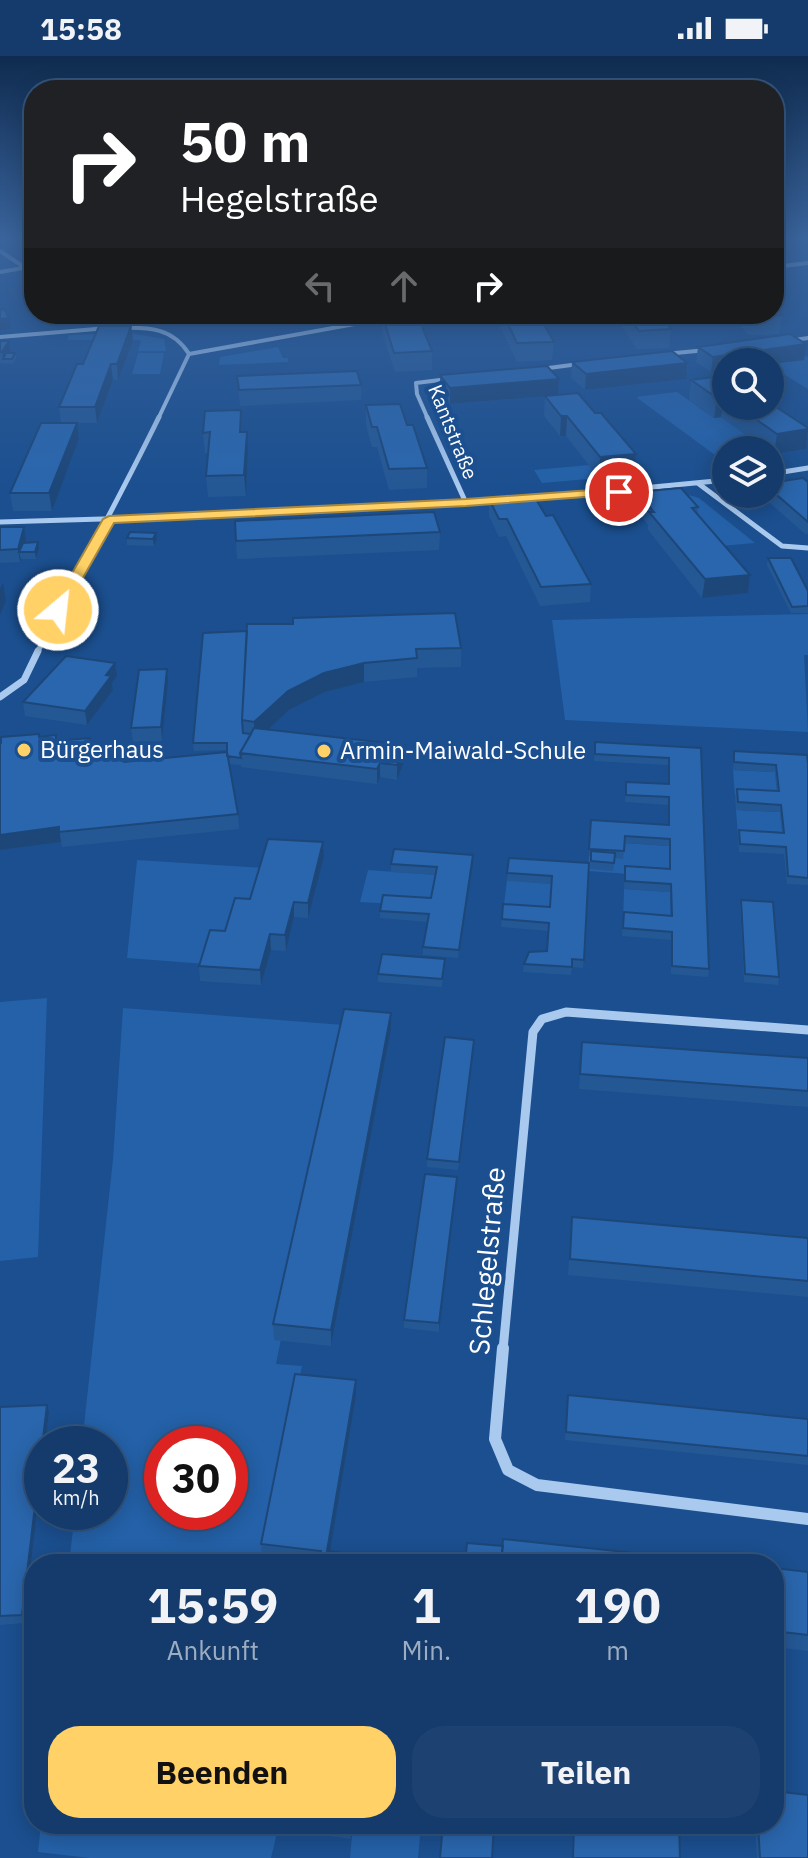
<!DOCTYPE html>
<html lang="de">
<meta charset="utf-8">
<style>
body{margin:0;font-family:"IBM Plex Sans",sans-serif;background:#1d4271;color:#f1f3f6;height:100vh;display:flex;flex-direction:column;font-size:30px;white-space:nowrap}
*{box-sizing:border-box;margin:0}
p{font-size:26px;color:#9dadc1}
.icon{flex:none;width:44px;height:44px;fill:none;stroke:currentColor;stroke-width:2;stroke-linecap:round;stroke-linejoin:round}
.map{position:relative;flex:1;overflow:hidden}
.details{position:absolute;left:24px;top:1498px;width:760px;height:280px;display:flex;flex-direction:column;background:#143b6b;border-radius:32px;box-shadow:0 4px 20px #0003,0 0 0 2px #33557e}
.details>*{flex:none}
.top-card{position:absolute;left:24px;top:24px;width:760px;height:244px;border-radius:32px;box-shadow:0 4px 20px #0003,0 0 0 2px #33557e;background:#202124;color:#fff;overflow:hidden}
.tools{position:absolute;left:712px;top:292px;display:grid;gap:16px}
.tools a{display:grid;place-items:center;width:72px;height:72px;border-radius:50%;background:#143b6b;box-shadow:0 4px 20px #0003,0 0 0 2px #33557e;font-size:40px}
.speed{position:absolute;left:24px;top:1370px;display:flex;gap:16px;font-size:40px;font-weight:700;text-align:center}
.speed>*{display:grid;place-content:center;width:104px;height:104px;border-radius:50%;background:#143b6b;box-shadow:0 4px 20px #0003,0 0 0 2px #33557e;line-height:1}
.speed small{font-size:20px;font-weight:400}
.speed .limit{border:12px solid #d22;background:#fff;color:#111}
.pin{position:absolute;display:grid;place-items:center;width:68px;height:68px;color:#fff;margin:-34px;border:4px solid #fff;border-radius:50%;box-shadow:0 2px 8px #0007}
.me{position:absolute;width:88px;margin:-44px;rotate:28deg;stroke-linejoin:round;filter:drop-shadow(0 0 6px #0008)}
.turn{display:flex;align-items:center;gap:28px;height:168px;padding:0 24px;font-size:36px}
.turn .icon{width:104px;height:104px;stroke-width:2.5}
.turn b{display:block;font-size:56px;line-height:68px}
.lanes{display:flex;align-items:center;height:76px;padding:0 24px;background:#0003;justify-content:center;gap:40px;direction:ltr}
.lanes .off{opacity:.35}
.eta{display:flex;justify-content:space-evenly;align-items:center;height:136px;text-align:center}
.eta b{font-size:48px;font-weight:800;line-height:56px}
.cta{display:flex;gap:16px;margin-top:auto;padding:16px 24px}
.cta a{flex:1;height:92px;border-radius:32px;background:#ffd166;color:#111;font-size:32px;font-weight:800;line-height:92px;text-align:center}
.cta a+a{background:#1d4271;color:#f1f3f6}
.status{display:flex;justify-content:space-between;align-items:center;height:56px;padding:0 40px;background:#143b6b;direction:ltr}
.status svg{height:22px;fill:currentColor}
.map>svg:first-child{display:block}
</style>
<div class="status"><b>15:58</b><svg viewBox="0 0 49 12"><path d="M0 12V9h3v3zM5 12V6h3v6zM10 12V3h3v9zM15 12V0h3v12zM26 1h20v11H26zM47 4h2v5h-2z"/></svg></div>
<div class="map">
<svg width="808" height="1802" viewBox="0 0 808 1802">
<rect width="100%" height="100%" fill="#1b4f8f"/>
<path fill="#2461a8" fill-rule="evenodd" d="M129,277L164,283L166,295H138L141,284H67L69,279Z
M278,291L283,302H288V306L219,309L220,301Z
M138,297H164L160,318H132Z
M808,300V333L785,319H770V308L803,304L800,301Z
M677,336L714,362L721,361L768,394H726V407L636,341Z
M589,409L599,422L542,427L534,414Z
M682,437L699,442L755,487L709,491L679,449L636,453L624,443Z
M808,558V599H804L808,676L565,664L552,564Z
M733,714L775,716L778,743L735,740Z
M736,754L780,756L783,784L738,781Z
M624,787L669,790V821L588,815L589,800Z
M137,804L264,812L251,859L206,908L127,902Z
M368,814L437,819L431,850L360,846Z
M507,824L552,828L550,859L503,856Z
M624,833L670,836L671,868L623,864Z
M47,942L38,1201L0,1205V946Z
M123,952L344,969L276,1308L302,1310L263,1504L300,1508H69L75,1456H110V1388H82L113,1103ZM162,1388H230V1456H162Z
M41,1768H279L271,1802H89L38,1796Z
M353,1768H421L418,1802H350Z"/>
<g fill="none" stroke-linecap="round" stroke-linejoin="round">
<path stroke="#a9c9ee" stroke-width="4" d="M0,195L24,211
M774,211L808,207
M0,216L34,210
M121,272C149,271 173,272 189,298
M0,281L108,272
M788,285L808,282
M665,298L707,294
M541,313L579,308
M158,363L189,298L410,258
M428,363L417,338L416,327L448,323"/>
<path stroke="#a9c9ee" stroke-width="5" d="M427,361L466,447
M770,418L808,412
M699,428L782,490L808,492
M528,443L726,424
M0,466L204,460L498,445
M37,597C77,518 120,441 159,361"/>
<path stroke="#a9c9ee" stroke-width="7" d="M0,641L24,624L38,595"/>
<path stroke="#a9c9ee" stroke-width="9" d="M503,1294L533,976L542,963L566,956L808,974"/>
<path stroke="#a9c9ee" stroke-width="12" d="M503,1292L495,1383L508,1414L537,1429L808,1463"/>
</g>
<path fill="#245895" d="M0,180H26L27,184L10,187Z
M774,180H808V185H778Z
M33,185H34V203L28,204L17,196L16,191L34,188Z
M65,258H104L101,265L66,266Z
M219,258H293V260L273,269Z
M382,258L432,295V314L395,316L382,277Z
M494,258H538L554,286L552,304L517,306Z
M613,258H659L671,273L669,292L637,293Z
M731,258H774L782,259L779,278L748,279Z
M131,270L133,285L118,324H113L97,367H77L79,383L52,455H13L10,437L61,367L59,351L83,308Z
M0,285L10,297H15L16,302L13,308L0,307Z
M698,291L804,304L726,306V314L711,316L696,306Z
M572,306L686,323L585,334L571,322Z
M440,319L558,339L450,348L440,335Z
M237,320L361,329V344L240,350Z
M726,323V350H770L808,372L806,393L774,398L770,394H768L721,361L714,362L689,344L691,324Z
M545,340L595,357L636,398L634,419L599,422L566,380H560L544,360Z
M366,349L407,369L427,412V432L389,434L377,391H372L366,369Z
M242,376L248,396L246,440L208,441L206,420L208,397H205L203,377Z
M808,426V478H805L762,440V438H770V427Z
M637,436L698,451V458L750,519L748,537L702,542L648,474V469L636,453Z
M489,443L546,460L591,528L590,546L540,550L506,480L499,481L489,460Z
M235,465L440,476L439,494L237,503Z
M0,471H24L26,483L25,486H38L39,493L36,503H21L20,506L0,507Z
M156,477L157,483L154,490L127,489V482Z
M768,502L808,535V557H791L767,509Z
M203,577L461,592V611L417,612V621L364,626L325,636L289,654L269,673L405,703L397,724L380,721L377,728L241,711V709L229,708L238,758L239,773L62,791L61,786L0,794V688L39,681L92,694L124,706L227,696V694L194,695L193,687Z
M117,620L112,627L113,634L87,669L25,660L23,646Z
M168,627L162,685L133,686L131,672Z
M595,686L701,692L709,913L708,921L671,918V884L622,880L624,856L671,860L670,836L624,833L625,810L669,813V790L625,787L623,803L615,802L613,815L590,813L591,801L589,800L591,764L668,769V749L625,746L626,726L668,728V709L594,705Z
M734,695L808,708V829L787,828L784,798L739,796L738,781L739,774L782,776L780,756L736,754L735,740L737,733L777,735L775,716L733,714Z
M323,786L324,801L308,862L294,861L286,895L271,894L261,929L200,925L199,910L250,843Z
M473,799L458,902L423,899V891L428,866L380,862V855L431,842L435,819L391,816V808Z
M509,802L589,807L583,912L572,911L571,919L523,916L524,908L547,895L549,875L501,871L503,848L550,851L552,828L507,825Z
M741,844L779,921L778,929L744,926L740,852Z
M444,910L442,931L378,926V918Z
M391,973L331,1290L274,1284L273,1268Z
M582,986L808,1002V1051L579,1033Z
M474,992L458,1114L427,1111V1103Z
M457,1129L439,1276L404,1272V1264Z
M572,1161L808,1182V1241L568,1219Z
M356,1324V1340L330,1495L387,1502V1508H300L262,1504L261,1488Z
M568,1339L808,1363V1409L565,1384Z
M0,1351L49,1357L45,1388H42V1414L24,1567L0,1569Z
M774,1512L808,1516V1595L774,1591Z
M277,1768H353L351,1783L278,1773Z
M755,1768H774L808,1802H757Z"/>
<path fill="#1d4779" d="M21,180H26L27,184L10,187V182Z
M34,198V203L28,204V199Z
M273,258H293V260L273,269Z
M9,262L11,272L0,274V263Z
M131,270L133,285L118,324L117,308Z
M9,285L10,296L3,303L2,296Z
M806,288L804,304L770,308V306H726V314L711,316L713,301Z
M687,307L686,323L585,334L586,318Z
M111,308L113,324L97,367L95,351Z
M559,323L558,339L450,348V332Z
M724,341L721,361L714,362L717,342Z
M561,360H567L566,380H560Z
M77,367L79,383L52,455L49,437Z
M808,373L806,393L774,398L777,378Z
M247,376L248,396L246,440L244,419Z
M636,398L634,419L599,422L600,401Z
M24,471L26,483L23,496H19L21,503L20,506L18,493Z
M156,477L157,483L154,490L153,483Z
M38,486L39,493L36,503L35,496Z
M750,519L748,537L702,542L705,523Z
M3,527L6,545L0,559V533Z
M115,607L117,620L112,627L113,634L87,669L85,655L106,619Z
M364,607V626L325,636L289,654L255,686L254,666L288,635L324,617Z
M167,613L168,627L162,685L161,671Z
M405,689V703L397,724V709Z
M380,707V721L377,728V713Z
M59,771L61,786L0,794V779Z
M323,786L324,801L308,862V847Z
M473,799V807L458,902L459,894Z
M294,846V861L286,895L285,879Z
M270,878L271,894L261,929L260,914Z
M391,957V973L331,1290V1274Z
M474,984V992L458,1114L459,1106Z
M457,1121V1129L439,1276V1267Z
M356,1324V1340L328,1508L327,1495Z
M47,1349L49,1357L45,1388H42Z
M42,1390V1414L24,1567L22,1559Z
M350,1768H353L351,1783Z"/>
<path fill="#2a66ad" stroke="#1d4779" stroke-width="2" d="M34,188V198L28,199L16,191Z
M774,251L782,259L750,261L748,258H774Z
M4,253L9,262L0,263V254Z
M382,258H417L432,295L394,297Z
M503,258H538L554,286L517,287Z
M627,258H659L671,273L639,275Z
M99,270H131L117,308H111L95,351H59L77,308H83Z
M790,278L806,288L713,301L698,291Z
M0,285H9L2,296H0Z
M672,295L687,307L586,318L572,306Z
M6,297H15L12,303H3Z
M547,310L559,323L450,332L440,319Z
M357,315L361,329L239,334L237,320Z
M721,320L726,323V343L724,341L717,342L691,324Z
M578,337L595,357H601L636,398L600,401L567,360H561L545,340Z
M770,347L808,372V373L777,378L737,350H770Z
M400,348L407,369H413L427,412L389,413L377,371H372L366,349Z
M241,354L240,376H247L244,419L206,420L210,376L203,377L205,355Z
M41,367H77L49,437H10Z
M803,422L808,426V466L770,433V427Z
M681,432L698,451L692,452L750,519L705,523L649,456H654L637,436Z
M534,440L546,460L553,459L591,528L541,531L507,463H499L489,443Z
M434,456L440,476L236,485L235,465Z
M0,471H24L18,493L0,494Z
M130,476L156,477L153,483L127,482Z
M38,486L35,496H19L23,487Z
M768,502H791L808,535V550L792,551Z
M455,557L461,592L416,593L417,602L364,607L324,617L288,635L254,666L242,664L247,568H293V562Z
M247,575L242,664L243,677L251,678L240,697L241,702L227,700V687H193L203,577Z
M66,600L115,607L106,619L111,620L85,655L23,646Z
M167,613L161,671L131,672L139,614Z
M254,672L405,689L397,709L380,707L377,713L240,697Z
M39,678V681L56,679V685L90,682L91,694L122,691L124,706L227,696L238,758L59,776V771L0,779V688L1,687V681Z
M595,686L701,692L709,913L672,910V876L623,872L624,856L672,860L671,828L625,825V810L670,813V783L625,780L624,795L589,793L591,764L669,769V741L626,739V726L669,728V702L595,698Z
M734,695L807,699L808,708V822L788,820L786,791L740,788L739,774L784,777L781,749L738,746L737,733L779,735L776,709L734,706Z
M268,783L323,786L308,847L294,846L285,879L270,878L260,914L199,910L210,874L225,875L235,842L250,843Z
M394,793L473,799L459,894L423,891L429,858L380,855L383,839L431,842L437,811L391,808Z
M591,795L615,797L614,807L591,805Z
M509,802L589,807L584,904L572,903V911L524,908L529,896L547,895L549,867L502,863L503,848L550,851L552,820L507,817Z
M741,844L773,846L779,921L745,918Z
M382,898L445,903L442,923L378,918Z
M344,953L391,957L331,1274L273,1268Z
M445,981L474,984L459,1106L427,1103Z
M582,986L808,1002V1035L580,1018Z
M425,1118L457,1121L439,1267L404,1264Z
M572,1161L808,1182V1225L570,1203Z
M295,1318L356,1324L327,1495L387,1502L386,1508H319L321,1495L261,1488Z
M568,1339L808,1363V1400L566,1376Z
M47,1349L22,1559L0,1560V1351Z
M503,1483L738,1508H501Z
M467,1487L503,1490L501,1508H465Z
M774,1512L808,1516V1579L774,1575Z
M774,1735L808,1739V1802H760L758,1768H774Z
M443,1768H494L492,1802H440Z
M574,1768H679L680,1802H573Z"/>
<linearGradient id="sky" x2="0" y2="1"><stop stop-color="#0f2b4f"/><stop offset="0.42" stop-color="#39639b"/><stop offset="1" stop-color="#39639b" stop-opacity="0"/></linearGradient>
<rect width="808" height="432" fill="url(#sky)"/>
<path fill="#ffd166" stroke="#a68842" stroke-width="2" d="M619,432L625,436L624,438L466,450L114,467L63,557L51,554L103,463L109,460L466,443Z"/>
<g fill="#ffd166" stroke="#1b4f8f" stroke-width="3">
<circle cx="24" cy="694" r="8"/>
<circle cx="324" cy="695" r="8"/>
</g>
<g text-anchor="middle" stroke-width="8" stroke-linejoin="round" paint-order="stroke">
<g font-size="20" fill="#fff" stroke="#1b4f8f">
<text transform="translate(453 376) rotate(68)" y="7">Kantstraße</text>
</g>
<g font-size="24" fill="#fff" stroke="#1b4f8f" text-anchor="start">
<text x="40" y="702">Bürgerhaus</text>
<text x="340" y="703">Armin-Maiwald-Schule</text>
</g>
<g font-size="28" fill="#fff" stroke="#1b4f8f">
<text transform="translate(487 1205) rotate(-85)" y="10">Schlegelstraße</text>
</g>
</g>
</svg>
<div class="tools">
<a><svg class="icon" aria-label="search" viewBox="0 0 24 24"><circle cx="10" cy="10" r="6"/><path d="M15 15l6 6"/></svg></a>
<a><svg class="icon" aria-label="layers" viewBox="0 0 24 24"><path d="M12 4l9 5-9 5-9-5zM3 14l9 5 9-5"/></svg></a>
</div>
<div class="speed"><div>23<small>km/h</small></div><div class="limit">30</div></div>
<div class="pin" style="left:619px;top:436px;background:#d93025"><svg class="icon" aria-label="arrive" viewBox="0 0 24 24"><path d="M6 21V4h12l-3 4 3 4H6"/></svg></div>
<svg class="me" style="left:58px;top:554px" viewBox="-20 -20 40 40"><circle r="17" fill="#ffd166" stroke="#fff" stroke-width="3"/><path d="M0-11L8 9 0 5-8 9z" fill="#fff"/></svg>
<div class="top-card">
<div class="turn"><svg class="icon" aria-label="right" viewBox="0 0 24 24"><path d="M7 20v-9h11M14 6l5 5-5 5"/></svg><div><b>50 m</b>Hegelstraße</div></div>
<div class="lanes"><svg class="icon off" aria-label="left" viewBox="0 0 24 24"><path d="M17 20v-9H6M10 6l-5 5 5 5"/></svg><svg class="icon off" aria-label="ahead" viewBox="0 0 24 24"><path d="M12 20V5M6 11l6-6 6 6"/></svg><svg class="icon" aria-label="right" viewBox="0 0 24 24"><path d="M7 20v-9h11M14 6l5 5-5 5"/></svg></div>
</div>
<section class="details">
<div class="eta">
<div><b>15:59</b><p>Ankunft</p></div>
<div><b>1</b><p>Min.</p></div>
<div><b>190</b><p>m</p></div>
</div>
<div class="cta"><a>Beenden</a><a>Teilen</a></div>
</section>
</div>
